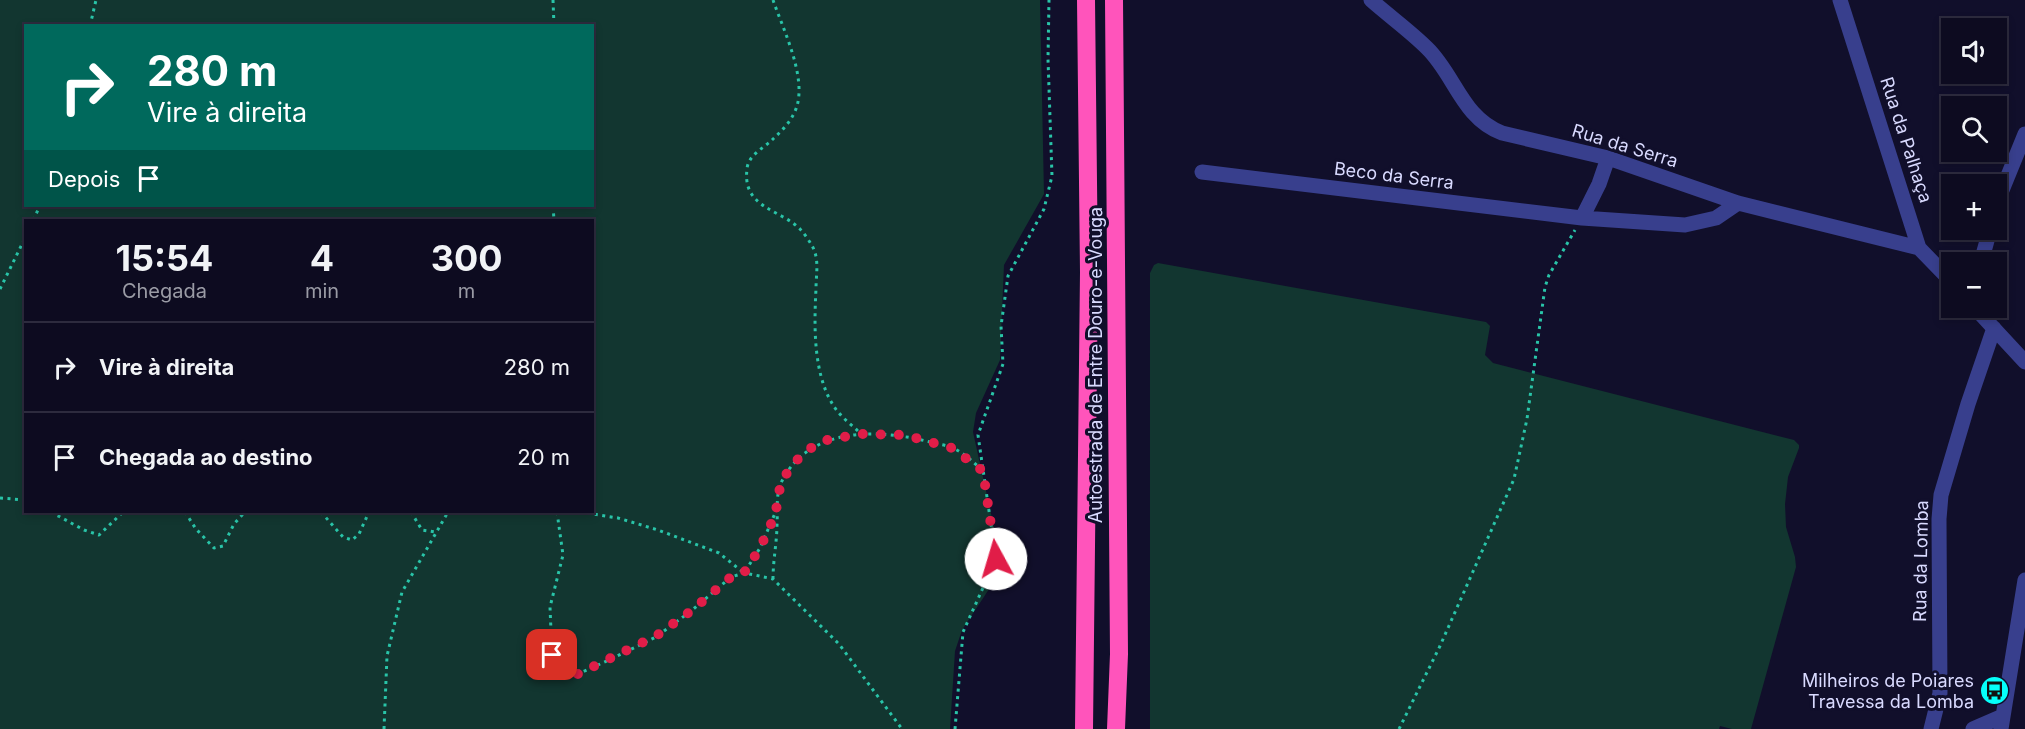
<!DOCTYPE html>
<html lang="pt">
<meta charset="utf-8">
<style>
body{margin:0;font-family:Inter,sans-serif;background:#1b192d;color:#f1f3f6;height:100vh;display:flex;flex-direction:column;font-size:22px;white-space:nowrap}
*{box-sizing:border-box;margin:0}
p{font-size:20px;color:#9a9ba5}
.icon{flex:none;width:33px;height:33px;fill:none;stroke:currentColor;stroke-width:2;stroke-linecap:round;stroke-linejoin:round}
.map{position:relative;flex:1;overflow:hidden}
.panel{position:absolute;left:24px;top:219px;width:570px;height:294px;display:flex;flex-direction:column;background:#0d0b20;border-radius:0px;box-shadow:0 3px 9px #0003,0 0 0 2px #2d2b3e}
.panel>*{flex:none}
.top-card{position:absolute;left:24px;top:24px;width:570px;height:183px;border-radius:0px;box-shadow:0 3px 9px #0003,0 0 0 2px #2d2b3e;background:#00695c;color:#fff;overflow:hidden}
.controls{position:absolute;left:1941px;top:18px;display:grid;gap:12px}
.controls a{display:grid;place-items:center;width:66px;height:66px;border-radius:0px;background:#0d0b20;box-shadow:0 3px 9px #0003,0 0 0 2px #2d2b3e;font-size:30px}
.pin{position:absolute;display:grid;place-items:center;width:51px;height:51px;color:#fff;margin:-26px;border-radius:12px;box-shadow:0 3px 9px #0006}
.me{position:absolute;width:66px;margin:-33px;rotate:354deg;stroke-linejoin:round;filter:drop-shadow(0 0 4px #0008)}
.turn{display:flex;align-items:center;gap:21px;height:126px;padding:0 24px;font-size:27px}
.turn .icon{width:78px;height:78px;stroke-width:2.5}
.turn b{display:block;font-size:42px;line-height:51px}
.then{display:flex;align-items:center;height:57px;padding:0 24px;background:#0003;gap:12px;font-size:22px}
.eta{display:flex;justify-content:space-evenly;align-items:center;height:102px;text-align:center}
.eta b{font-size:36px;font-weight:700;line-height:42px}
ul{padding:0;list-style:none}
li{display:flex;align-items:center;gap:18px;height:90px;padding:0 24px;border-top:2px solid #2d2b3e}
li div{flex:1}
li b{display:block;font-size:22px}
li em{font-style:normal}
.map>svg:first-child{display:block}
</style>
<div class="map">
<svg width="2025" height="729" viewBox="0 0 2025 729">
<rect width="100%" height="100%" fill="#110f2b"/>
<path fill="#123630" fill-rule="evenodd" d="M0,0H1040L1044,194L1004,265L1000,360L976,413L973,432L1003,568L962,630L955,651L950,729H0ZM26,26H592V206H26ZM26,220H592V512H26Z
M1158,263L1486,322L1490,326L1485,355L1493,363L1794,440L1799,445V448L1788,477L1785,504L1786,527L1795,557L1796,567L1751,729H1732L1720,726L1719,729H1150V273L1154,265Z"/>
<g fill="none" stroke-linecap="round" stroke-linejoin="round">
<path stroke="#29c4a8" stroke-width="3" stroke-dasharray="3 4.5" stroke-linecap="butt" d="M553,0L554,26
M773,0C783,29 806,75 797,106C793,119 783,130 773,139C764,148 748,155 747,169C742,208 780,209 800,229C804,233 808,239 811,244C820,258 816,273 816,289C814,327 813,376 835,408C842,418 853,426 861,434
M90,26L96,0
M553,206L554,220
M33,220L40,206
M0,289L26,236
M0,498L26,500
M51,512L84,530L99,535L123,512
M185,512L196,529L214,548L223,546L234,524L245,512
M321,512L343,537L352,540L359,534L369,512
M411,512L422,530L435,532
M557,512L563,555L550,607L552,655L560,671L578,674L609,660L656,637L691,611L731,577L744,573L755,575L773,579L839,644L902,729
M580,512L618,518L658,530L719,553L744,573L760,548L776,511
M773,579C773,560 777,542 777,524C778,509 775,493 783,479C811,426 880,429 930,442C937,444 946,445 953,448C964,453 973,462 982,470
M384,729L387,656L402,592L448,512
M955,729L963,632L996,559L978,435L1003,364L1001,326L1008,276L1044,209L1052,176L1048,59L1049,0
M1399,729L1440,646L1514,479L1527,419L1545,287L1549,275L1575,230"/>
<path stroke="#383f8d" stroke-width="15" d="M1371,0C1389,16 1410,31 1427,48C1455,75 1462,118 1502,133L1608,158L1738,203L1919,248
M1840,0L1919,248L1952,282
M1202,172L1582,218L1685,225L1716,218L1738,203
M1996,205L2025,134
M1582,218L1599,184L1608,158
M1981,262L1990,230
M1975,308L2025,362
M1931,729L1940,693L1939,519L1941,495L1968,404L1994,328
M1973,729L2003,716
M2001,729L2025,580"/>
<path stroke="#ff54bb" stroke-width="18" d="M1114,0L1119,654L1116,729
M1084,729L1089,272L1086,0"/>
</g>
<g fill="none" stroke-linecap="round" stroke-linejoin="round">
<path stroke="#e11d48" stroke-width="10" stroke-dasharray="0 18" d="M552,655L560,671L578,674L656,636L691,611L731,577L744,573L760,548L777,511L776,504L782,480L795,462L809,449L827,440L861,434L905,435L952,448L983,471L996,559"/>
</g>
<defs>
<symbol id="bus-disc" viewBox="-11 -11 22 22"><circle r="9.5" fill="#05fffa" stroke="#110f2b"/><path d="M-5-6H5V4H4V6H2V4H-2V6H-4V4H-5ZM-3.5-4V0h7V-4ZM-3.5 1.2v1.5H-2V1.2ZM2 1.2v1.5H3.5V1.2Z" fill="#111"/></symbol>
</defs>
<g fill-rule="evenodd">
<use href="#bus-disc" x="1978" y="674" width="33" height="33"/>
</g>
<g text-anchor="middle" stroke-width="6" stroke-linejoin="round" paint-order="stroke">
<g font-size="18" fill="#d9daff" stroke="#110f2b">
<text transform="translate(1906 140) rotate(72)" y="6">Rua da Palhaça</text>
<text transform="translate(1625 146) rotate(17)" y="6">Rua da Serra</text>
<text transform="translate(1394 176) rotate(7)" y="6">Beco da Serra</text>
<text transform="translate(1096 365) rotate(-90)" y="6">Autoestrada de Entre Douro-e-Vouga</text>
<text transform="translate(1921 561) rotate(-89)" y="6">Rua da Lomba</text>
</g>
<g font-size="18" fill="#d9daff" stroke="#110f2b" text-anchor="end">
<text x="1974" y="687">Milheiros de Poiares<tspan x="1974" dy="21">Travessa da Lomba</tspan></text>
</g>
</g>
</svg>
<div class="controls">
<a><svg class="icon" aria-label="sound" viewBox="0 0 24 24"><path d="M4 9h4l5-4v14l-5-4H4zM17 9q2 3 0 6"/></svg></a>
<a><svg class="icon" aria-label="search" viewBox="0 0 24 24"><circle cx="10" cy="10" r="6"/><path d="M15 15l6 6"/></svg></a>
<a>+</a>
<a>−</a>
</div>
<div class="pin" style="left:552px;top:655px;background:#d93025"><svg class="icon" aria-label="arrive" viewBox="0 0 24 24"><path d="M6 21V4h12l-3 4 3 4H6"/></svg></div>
<svg class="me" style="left:996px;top:559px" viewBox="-20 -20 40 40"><circle r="19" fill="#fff"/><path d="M0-13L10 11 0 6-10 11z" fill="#e11d48"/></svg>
<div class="top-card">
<div class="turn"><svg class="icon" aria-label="right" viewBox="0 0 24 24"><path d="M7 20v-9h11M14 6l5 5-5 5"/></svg><div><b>280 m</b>Vire à direita</div></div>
<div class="then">Depois<svg class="icon" aria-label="arrive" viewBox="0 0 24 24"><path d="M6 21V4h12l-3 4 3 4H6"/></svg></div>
</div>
<section class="panel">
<div class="eta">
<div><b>15:54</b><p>Chegada</p></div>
<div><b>4</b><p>min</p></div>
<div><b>300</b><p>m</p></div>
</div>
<ul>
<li><svg class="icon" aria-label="right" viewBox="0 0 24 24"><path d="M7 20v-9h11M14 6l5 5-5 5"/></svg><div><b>Vire à direita</b></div><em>280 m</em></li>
<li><svg class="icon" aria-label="arrive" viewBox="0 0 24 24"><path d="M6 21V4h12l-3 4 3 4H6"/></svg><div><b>Chegada ao destino</b></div><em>20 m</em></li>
</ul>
</section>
</div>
